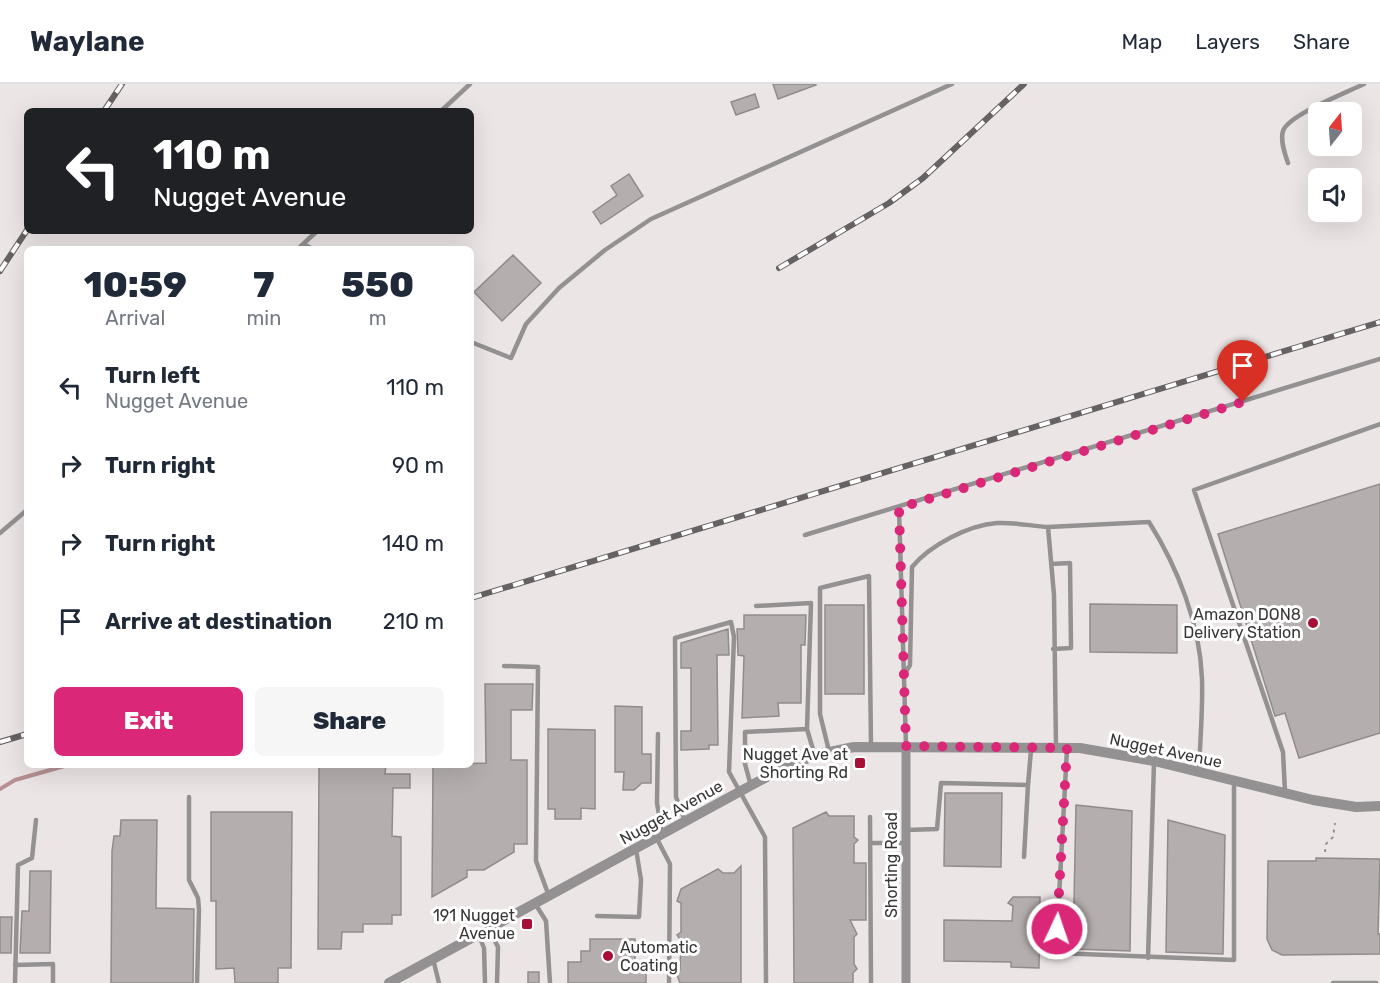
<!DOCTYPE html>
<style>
body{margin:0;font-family:Rubik,sans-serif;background:#f6f6f7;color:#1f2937;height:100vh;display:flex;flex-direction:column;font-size:22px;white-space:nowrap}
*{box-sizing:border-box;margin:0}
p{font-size:20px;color:#747a83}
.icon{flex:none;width:33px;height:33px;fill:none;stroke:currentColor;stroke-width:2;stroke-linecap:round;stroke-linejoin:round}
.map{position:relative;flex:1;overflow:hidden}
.sheet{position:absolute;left:24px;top:162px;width:450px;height:522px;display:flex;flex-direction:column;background:#fff;border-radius:9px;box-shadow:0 6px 24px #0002}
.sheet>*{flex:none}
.guide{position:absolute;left:24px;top:24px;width:450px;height:126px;border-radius:9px;box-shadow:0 6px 24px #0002;background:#202124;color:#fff;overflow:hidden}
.needle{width:39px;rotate:17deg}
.tools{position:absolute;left:1308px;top:18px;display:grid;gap:12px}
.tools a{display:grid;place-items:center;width:54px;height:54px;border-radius:9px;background:#fff;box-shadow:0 6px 24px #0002;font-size:30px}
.pin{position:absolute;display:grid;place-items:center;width:51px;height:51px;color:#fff;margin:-62px -26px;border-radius:50% 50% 50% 0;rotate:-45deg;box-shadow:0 0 6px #0007}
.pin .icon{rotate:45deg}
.me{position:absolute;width:66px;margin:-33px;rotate:3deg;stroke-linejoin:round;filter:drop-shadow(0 0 4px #0008)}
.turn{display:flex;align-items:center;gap:21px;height:126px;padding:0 30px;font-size:27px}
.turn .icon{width:78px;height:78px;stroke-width:2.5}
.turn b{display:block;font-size:42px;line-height:51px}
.eta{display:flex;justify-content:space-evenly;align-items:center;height:102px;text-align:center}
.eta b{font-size:36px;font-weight:800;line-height:42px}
.primary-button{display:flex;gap:12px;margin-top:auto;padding:12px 30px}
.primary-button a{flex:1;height:69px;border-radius:9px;background:#db2777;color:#fff;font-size:24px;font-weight:800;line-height:69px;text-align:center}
.primary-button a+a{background:#f6f6f7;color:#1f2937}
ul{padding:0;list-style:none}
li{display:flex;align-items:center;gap:18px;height:78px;padding:0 30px}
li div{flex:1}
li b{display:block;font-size:22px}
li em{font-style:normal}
header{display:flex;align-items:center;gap:36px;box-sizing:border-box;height:84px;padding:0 30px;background:#fff;border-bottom:2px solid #e0e1e3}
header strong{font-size:28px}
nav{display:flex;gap:33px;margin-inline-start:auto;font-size:21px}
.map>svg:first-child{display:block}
</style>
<header>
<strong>Waylane</strong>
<nav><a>Map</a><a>Layers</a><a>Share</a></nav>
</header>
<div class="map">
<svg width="1380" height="899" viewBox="0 0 1380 899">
<rect width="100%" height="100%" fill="#ece5e6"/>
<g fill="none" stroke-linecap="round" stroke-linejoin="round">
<path stroke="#b69192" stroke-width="4" d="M0,705L15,696L68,681"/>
</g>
<path fill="#b4aeae" stroke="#918c8c" stroke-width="1.5" d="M773,0H815L816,1L778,15Z
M755,10L759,23L736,31L731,18Z
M629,90L643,112L601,140L593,128L617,111L611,102Z
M513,171L541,199L502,237L474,208Z
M1380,400V649L1299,674L1285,629L1275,632L1218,450Z
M1090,520L1177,521V569L1090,568Z
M825,521H864V610H825Z
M744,531H806L805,561H801V619H778L779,632L742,634L744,572L738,571L737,545H744Z
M728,545L729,571H717L718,661H709V665L681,666V647H691V584H681V559Z
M485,600H533L532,626H511V676H527V760H514V768L484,786H467V793L432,813L433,681L486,679Z
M615,622L642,623V670H651V699H642L634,706H623L624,688H615Z
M548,645L595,646V725L581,724V735H555V725H548Z
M319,681H386L385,690H410V704H393L392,752L401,753V831H392V840H363V848H342L341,865H318Z
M945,709H1002L1001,783L944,782Z
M1076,721L1132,727L1130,867L1073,865Z
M211,728H292L291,884H278V899H235L234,884L216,885V817H211Z
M826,728L829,732H854V753L858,756L854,760V779H866V836H850L857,850L854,853V880L857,885L853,889V899H794L793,744Z
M121,736H157L156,824L194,825L193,899H111L112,767L114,752H120Z
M1168,736L1225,751L1223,870L1166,868Z
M1316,774L1380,775L1378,850H1380V870L1282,871L1272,866L1267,855L1268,777H1316Z
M741,782V899H680L677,891L680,886L681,857L677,851L681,848V819L677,817L681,805L718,785L723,789H734Z
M30,787H51L50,869H20L22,827H29Z
M1013,813H1040L1039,884L1011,883V878L944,877V836L1012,837L1013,822L1008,819Z
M0,833H12L11,869H0Z
M590,855H635V878H646V899H568V878H581V867H590Z
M528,888H539V899H528Z"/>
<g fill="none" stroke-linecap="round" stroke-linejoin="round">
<path stroke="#989394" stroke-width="2" stroke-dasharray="3 4.5" stroke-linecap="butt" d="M1325,768L1326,760L1333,753L1335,739"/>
<path stroke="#939191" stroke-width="4.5" d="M441,27L470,0
M1288,79C1285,70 1280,57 1283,47C1288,31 1348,8 1364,0
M303,160L313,165
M298,165L317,147
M471,258L511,274L526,240L559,204L605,166L651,135L952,0
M899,424L906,662
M0,449L27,426
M805,451L1380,275
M1051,480L1070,479L1071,564L1053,565
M756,522L811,519L807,645
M504,582L538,583L536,777L549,812
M904,591L910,581L912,483C930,461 969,441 997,439C1013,438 1032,442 1048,443
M658,650L657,719L662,749
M1056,663L1054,511L1048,443L1149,438C1178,484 1200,540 1202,595C1203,626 1200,657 1199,688
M1067,665L1056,869L1234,876V697
M829,667L820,630V504L869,492L871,663
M751,702L745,680V648L807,645L814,669
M1285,708L1283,668L1194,406L1380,340
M189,713V796L198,814L199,826L197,899
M870,733L871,899
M685,737L676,713L675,554L731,538L734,553L729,688L765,753L766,899
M906,746L937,745L941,699L1028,701L1031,666
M656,753L670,780L669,899
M870,759H906
M1024,773L1028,701
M536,821L546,837L550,899
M597,832L639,833L641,796L636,765
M489,845L498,863L497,899
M479,852L484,864L485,899
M1148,874L1154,679
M433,875L439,899
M15,881L53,880V899
M15,899L18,781L32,774L36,736
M1333,899H1376"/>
<path stroke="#939191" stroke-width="9" d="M906,662V899"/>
<path stroke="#939191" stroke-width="10" d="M389,899L772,690L815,671L854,663L1080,664L1154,677L1313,716L1356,723L1380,722"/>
<defs>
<path id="rail" d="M104,27L122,0
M779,184L889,119L923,94L1024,0
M0,187L27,146
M471,514L1380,238
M0,658L27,650"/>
</defs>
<use href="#rail" stroke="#666263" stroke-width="6"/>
<use href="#rail" stroke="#fff" stroke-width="4" stroke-dasharray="11" stroke-linecap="butt"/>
</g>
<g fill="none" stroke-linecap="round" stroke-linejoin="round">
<path stroke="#db2777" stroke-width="10" stroke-dasharray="0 18" d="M1057,845L1067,664L906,662L899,424L1243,318"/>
</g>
<g fill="#a70f37" stroke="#fff" stroke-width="2">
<circle cx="1313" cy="539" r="6"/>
<rect x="854" y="673" width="12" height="12" rx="3"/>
<rect x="521" y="834" width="12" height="12" rx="3"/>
<circle cx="608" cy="872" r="6"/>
</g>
<g text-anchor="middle" stroke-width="6" stroke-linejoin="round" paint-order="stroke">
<g font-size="16" fill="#383636" stroke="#fff" text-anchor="end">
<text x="1301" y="536">Amazon DON8<tspan x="1301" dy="18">Delivery Station</tspan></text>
<text x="848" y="676">Nugget Ave at<tspan x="848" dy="18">Shorting Rd</tspan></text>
<text x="515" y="837">191 Nugget<tspan x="515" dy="18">Avenue</tspan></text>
<text x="620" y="869" text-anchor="start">Automatic<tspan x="620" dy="18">Coating</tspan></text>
</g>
<g font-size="16" fill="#383636" stroke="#fff">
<text transform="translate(1166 666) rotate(12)" y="6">Nugget Avenue</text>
<text transform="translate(671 728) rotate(-29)" y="6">Nugget Avenue</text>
<text transform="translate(891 781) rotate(-90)" y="6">Shorting Road</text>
</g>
</g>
</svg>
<div class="tools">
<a><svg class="needle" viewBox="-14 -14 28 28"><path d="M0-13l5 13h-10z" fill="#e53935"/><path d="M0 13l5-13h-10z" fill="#747a83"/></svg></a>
<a><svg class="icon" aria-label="sound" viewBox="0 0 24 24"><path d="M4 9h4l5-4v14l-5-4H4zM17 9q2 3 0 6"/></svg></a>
</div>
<div class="pin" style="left:1243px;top:318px;background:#d93025"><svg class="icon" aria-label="arrive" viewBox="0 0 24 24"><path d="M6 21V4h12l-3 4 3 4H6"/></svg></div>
<svg class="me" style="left:1057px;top:845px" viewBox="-20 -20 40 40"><circle r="17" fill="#db2777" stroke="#fff" stroke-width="3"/><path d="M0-11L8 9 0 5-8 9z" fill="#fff"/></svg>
<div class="guide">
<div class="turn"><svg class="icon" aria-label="left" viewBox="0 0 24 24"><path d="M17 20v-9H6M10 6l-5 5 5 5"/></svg><div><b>110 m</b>Nugget Avenue</div></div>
</div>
<section class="sheet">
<div class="eta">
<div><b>10:59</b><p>Arrival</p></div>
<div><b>7</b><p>min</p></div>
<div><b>550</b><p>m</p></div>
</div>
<ul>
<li><svg class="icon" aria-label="left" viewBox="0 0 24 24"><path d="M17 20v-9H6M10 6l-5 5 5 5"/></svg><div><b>Turn left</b><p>Nugget Avenue</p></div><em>110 m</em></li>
<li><svg class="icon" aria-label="right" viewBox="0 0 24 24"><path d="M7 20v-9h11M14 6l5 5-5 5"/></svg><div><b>Turn right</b></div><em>90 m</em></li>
<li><svg class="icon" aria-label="right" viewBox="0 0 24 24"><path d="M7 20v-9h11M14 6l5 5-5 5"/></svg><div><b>Turn right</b></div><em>140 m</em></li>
<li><svg class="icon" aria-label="arrive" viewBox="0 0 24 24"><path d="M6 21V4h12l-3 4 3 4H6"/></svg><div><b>Arrive at destination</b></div><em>210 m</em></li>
</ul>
<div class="primary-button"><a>Exit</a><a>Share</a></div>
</section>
</div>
